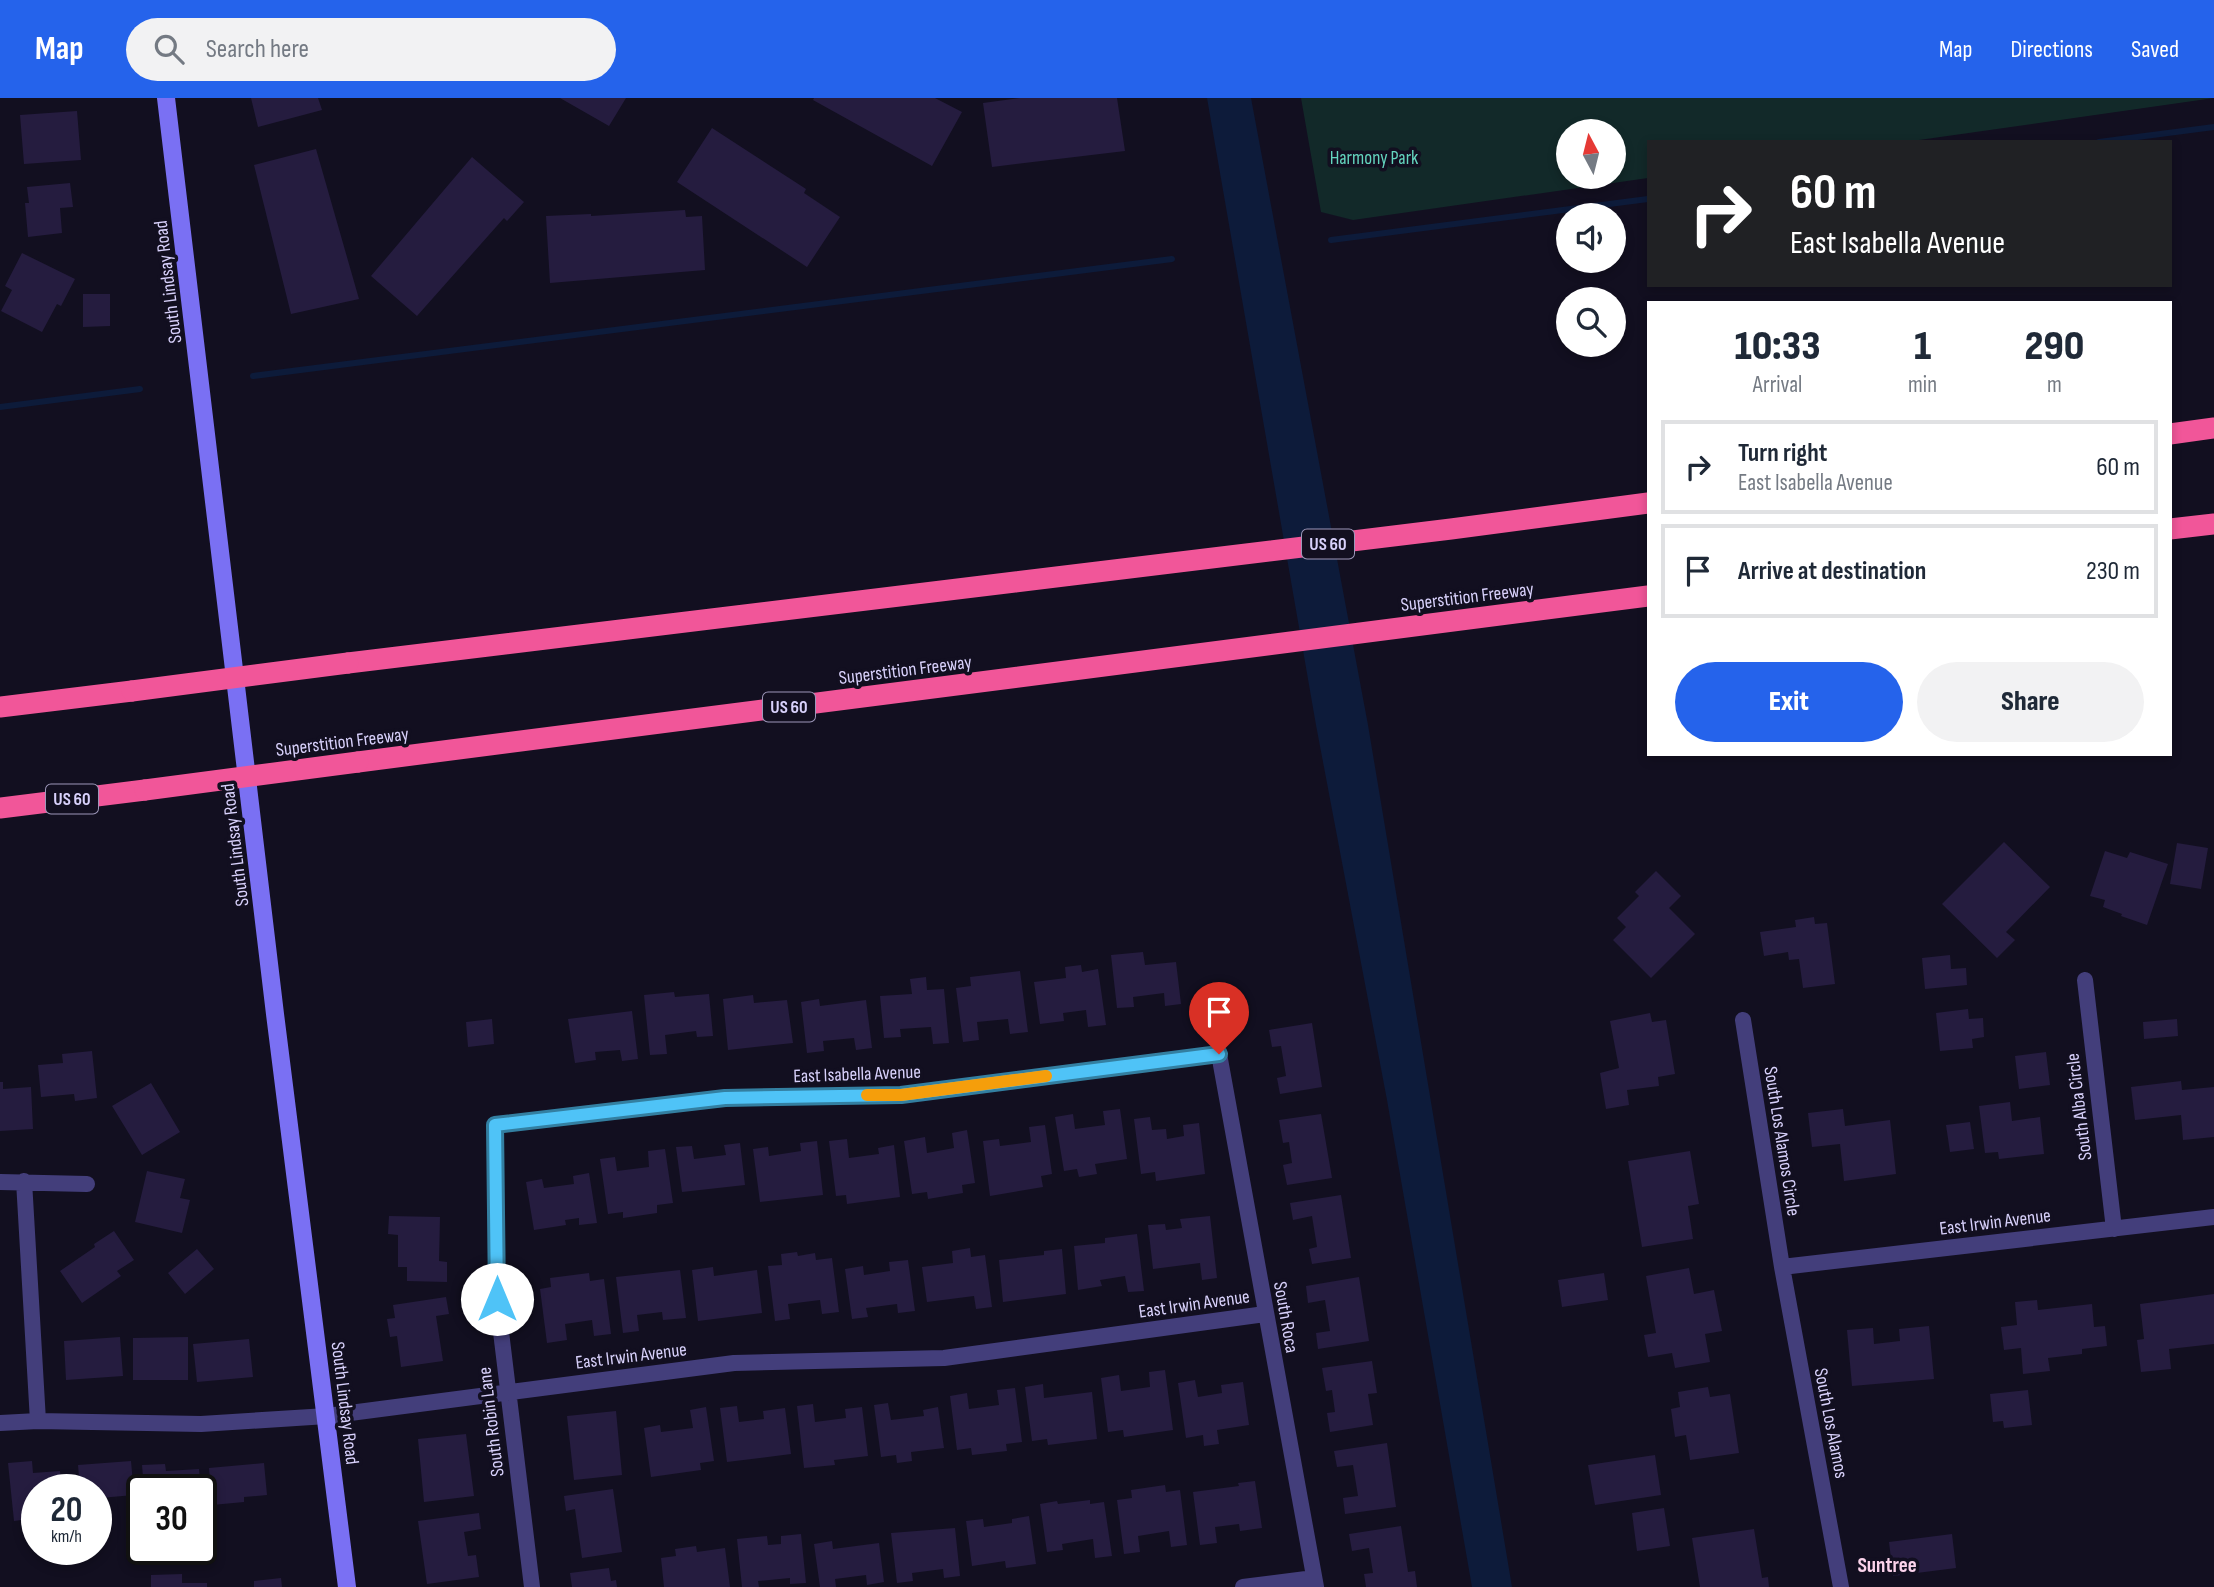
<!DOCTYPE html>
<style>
body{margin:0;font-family:"Sofia Sans Condensed",sans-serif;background:#f2f2f3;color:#1f2937;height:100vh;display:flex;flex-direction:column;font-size:26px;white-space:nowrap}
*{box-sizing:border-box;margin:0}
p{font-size:23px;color:#747a83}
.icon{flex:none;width:38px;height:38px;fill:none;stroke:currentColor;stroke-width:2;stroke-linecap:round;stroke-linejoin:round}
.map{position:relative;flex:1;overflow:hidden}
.drawer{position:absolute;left:1647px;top:203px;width:525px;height:455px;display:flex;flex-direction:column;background:#fff;border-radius:0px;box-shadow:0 4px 10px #0003}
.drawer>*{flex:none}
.banner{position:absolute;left:1647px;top:42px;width:525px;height:147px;border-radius:0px;box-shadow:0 4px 10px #0003;background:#202124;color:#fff;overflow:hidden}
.needle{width:46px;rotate:353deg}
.fabs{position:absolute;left:1556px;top:21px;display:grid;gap:14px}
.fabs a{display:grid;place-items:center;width:70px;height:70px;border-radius:50%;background:#fff;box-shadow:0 4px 10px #0003;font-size:35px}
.speed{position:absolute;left:21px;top:1376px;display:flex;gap:14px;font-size:35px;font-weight:700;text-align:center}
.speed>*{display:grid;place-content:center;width:91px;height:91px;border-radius:50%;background:#fff;box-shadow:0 4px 10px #0003;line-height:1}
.speed small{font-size:18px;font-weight:400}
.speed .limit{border:4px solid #111;border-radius:10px;background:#fff;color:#111}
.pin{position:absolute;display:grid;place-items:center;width:60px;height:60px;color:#fff;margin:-72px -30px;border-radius:50% 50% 50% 0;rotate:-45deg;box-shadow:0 0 7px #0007}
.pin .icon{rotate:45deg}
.me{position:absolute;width:77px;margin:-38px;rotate:0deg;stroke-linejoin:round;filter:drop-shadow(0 0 5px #0008)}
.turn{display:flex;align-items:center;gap:24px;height:147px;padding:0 28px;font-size:32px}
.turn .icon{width:91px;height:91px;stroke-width:2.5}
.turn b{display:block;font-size:49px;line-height:60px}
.eta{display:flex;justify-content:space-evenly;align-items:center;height:119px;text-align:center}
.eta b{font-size:42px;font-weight:800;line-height:49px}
.button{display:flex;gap:14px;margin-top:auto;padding:14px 28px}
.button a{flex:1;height:80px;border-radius:42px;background:#2563eb;color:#fff;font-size:28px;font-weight:800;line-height:80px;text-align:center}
.button a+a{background:#f2f2f3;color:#1f2937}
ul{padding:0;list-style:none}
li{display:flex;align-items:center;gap:21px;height:94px;margin:0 14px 10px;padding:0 14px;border:4px solid #e0e1e3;border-radius:0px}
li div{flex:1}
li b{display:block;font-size:26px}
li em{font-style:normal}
header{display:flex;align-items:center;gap:42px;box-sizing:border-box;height:98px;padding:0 35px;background:#2563eb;color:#fff}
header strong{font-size:33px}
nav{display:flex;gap:38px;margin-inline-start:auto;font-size:24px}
.search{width:490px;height:63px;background:#f2f2f3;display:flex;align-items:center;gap:18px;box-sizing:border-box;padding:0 24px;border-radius:38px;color:#747a83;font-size:26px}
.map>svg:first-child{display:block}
</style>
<header>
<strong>Map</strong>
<div class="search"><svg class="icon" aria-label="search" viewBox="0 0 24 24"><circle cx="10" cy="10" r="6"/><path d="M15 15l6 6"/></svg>Search here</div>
<nav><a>Map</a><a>Directions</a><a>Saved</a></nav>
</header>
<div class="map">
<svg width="2214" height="1489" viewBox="0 0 2214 1489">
<rect width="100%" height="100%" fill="#120f20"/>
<path fill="#122929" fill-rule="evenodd" d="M1301,0H2214L1905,44H1648V80L1353,122L1321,114ZM1568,33H1614V79H1568Z"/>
<path fill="#0d1b3a" d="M1207,0H1251L1368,627L1512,1489H1472L1387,1002L1316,627Z"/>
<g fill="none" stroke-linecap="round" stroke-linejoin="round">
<path stroke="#0d1b3a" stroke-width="6" d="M2099,44L2214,29
M1331,142L1648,101
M253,278L1172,161
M0,309L140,291"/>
</g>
<path fill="#251c3f" d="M251,0H318L322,12L258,29Z
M560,0H626L609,28Z
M814,0H935L962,14L932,68L813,2Z
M1020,0H1117L1125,53L992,69L983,5Z
M77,13L81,62L24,66L20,17Z
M712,30L806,91L804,95L840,119L807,169L677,84Z
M316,51L359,201L291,216L254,67Z
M472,59L524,104L507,123L504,120L417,218L371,178Z
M70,85L73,109L60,110L62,135L28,139L25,105H29L27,89Z
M685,112L686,119L702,118L705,172L550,185L546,118L591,116V118Z
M22,155L75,181L61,208L57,206L42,234L1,213L12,192L5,188Z
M83,196H110V228L83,229Z
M2004,744L2050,789L2006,834L2015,842L1997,860L1942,806Z
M2177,745L2208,750L2201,791L2170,786Z
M2105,753L2127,760L2130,754L2168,766L2147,827L2121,818L2122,816L2103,809L2105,802L2090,798Z
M1656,773L1681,798L1669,810L1695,836L1651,880L1613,842L1626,829L1617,820L1639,798L1635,794Z
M1814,819L1815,826L1827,825L1835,886L1803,890L1799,861L1789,862L1788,854L1764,858L1760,834L1796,829L1795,822Z
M1143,854L1145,867L1176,864L1181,906L1165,908L1164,895L1133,899L1134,909L1117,910L1111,857Z
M1950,857L1951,871L1966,870L1967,887L1925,891L1922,860Z
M1081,867L1082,874L1098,871L1106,927L1088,929L1086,912L1063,915L1064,923L1040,926L1034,884L1066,880L1065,869Z
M1020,873L1028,934L1010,936L1008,921L977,924L979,942L963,944L956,890L971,888L970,879Z
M926,879L927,892L944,891L949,945L933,946L931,929L900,931L901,939L884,940L880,898L912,896L910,881Z
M674,894L675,899L709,896L713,938L697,939L696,933L665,937L667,956L650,957L644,897Z
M753,897L754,905L787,902L793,945L728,952L723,901Z
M819,901L820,908L866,902L872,950L856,952L854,940L823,943L824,953L807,955L801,904Z
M1968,911L1969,921L1983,920L1984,939L1972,941L1973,950L1940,953L1936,915Z
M632,913L638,961L622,963L620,952L595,954L596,962L575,965L568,921Z
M1650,915L1652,924L1666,922L1675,976L1658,979L1659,988L1627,992L1629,1007L1606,1011L1600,975L1619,970L1610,923Z
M492,921L494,946L468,949L466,924Z
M2177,921L2178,938L2144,941L2143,924Z
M1312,925L1322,989L1280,996L1277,980L1286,978L1281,948L1272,949L1269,932Z
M92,953L97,1000L75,1003L74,996L41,999L38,967L63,965L62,956Z
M2046,954L2050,987L2019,991L2015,958Z
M2181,983L2182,992L2214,989V1039L2183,1042L2181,1017L2135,1022L2131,989Z
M0,984H3V991L31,989L33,1031L0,1033Z
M151,985L180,1034L142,1057L112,1008Z
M2010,1004L2012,1023L2040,1019L2044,1056L1999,1061L1998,1054L1985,1055L1979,1008Z
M1120,1011L1127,1061L1095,1066L1097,1076L1079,1079L1077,1071L1064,1073L1055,1019L1073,1016L1075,1031L1105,1027L1103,1013Z
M1843,1011L1845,1028L1890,1022L1896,1076L1844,1083L1840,1046L1812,1049L1808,1015Z
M1321,1016L1332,1080L1287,1087L1283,1067L1292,1065L1289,1044L1283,1045L1279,1022Z
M1150,1019L1152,1032L1166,1031L1167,1041L1184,1038L1183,1027L1199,1025L1205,1076L1156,1083L1155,1074L1141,1076L1134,1021Z
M1970,1024L1974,1051L1950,1054L1946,1027Z
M1045,1027L1052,1076L1041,1078L1043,1089L990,1098L983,1043L999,1041L1000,1048L1031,1044L1029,1029Z
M967,1032L975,1085L962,1087L963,1095L928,1101L927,1094L912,1096L904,1043L925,1039L927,1055L954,1050L952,1035Z
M847,1041L849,1060L879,1056L878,1050L894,1047L900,1099L847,1106L846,1097L836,1098L829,1043Z
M817,1043L823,1097L760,1104L753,1051L768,1049L769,1058L801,1053L800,1045Z
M740,1045L745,1087L682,1094L676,1049L692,1048L694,1061L726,1057L724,1047Z
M665,1051L673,1105L657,1107V1115L623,1120V1114L608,1116L600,1061L615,1059L617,1073L649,1069L648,1053Z
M1690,1053L1699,1106L1688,1108L1693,1141L1642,1149L1628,1063Z
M147,1073L185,1081L180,1100L190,1102L182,1135L135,1124Z
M589,1075L597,1125L579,1127V1120L565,1122L566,1127L534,1132L526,1084L542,1081L544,1090L574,1086L573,1078Z
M1341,1097L1351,1160L1312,1166L1309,1151L1317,1149L1312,1118L1293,1122L1290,1105Z
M389,1118L440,1119L439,1163L447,1164V1184L407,1183V1169H398V1137L388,1136Z
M1210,1118L1217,1180L1202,1182L1200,1165L1153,1171L1148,1127L1165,1126L1166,1132L1182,1130L1180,1121Z
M114,1133L134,1162L117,1173L121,1178L82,1205L60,1173L95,1149L94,1146Z
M1137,1136L1144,1193L1128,1194L1125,1178L1100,1182L1102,1188L1078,1192L1074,1148L1105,1145V1140Z
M970,1150L971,1159L985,1157L992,1209L976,1211L974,1198L927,1204L922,1169L953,1165L952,1153Z
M197,1151L214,1171L185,1196L168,1175Z
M1062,1151L1066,1196L1003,1204L999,1162L1044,1157V1153Z
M797,1154L798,1158L815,1155L816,1162L832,1160L839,1214L822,1216L820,1202L788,1206L790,1221L775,1223L768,1168L782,1167L781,1156Z
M908,1162L915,1213L898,1215L897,1206L866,1210L868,1219L852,1221L845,1171L863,1168L864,1177L890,1173L889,1164Z
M713,1169L714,1178L757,1172L762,1215L698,1223L692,1172Z
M1689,1170L1694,1196L1714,1192L1722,1233L1705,1236L1710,1264L1675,1270L1672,1255L1648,1259L1644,1237L1656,1235L1646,1178Z
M680,1172L686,1220L663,1222L662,1214L637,1217L639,1233L623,1235L616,1179Z
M589,1175L590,1183L604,1181L611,1236L594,1238L592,1222L565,1226L567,1242L547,1245L540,1191L551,1189L550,1180Z
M1604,1175L1608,1202L1562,1209L1558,1182Z
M1359,1179L1369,1243L1318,1251L1316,1235L1330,1233L1325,1202L1308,1205L1306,1188Z
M2214,1196V1246L2169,1251L2171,1271L2141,1274L2137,1242L2144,1241L2140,1206Z
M446,1199L449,1216L436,1218L443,1263L401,1269L397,1238L390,1239L387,1221L395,1220L393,1207Z
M2037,1202L2038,1212L2092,1206L2094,1229L2105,1228L2107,1248L2082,1251V1256L2048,1260L2050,1273L2023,1276L2021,1250L2004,1252L2001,1229L2017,1227L2015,1204Z
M1929,1228L1934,1281L1852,1288L1847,1232L1873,1230L1874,1246L1900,1243L1899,1231Z
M120,1239L123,1278L66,1282L64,1243Z
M188,1239V1282H133V1240Z
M249,1241L253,1279L197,1284L193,1246Z
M1372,1263L1377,1295L1368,1296L1373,1327L1330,1334L1327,1315L1335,1314L1332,1292L1326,1293L1322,1270Z
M1165,1272L1173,1332L1124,1339L1123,1332L1108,1334L1101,1280L1119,1277L1121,1293L1150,1289L1149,1274Z
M1195,1282L1198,1299L1222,1295L1221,1287L1243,1284L1249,1327L1217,1332L1219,1346L1204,1348L1203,1337L1186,1340L1178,1285Z
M1043,1286L1044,1300L1092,1294L1097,1341L1048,1347L1047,1341L1032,1343L1025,1289Z
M1708,1289L1710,1299L1730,1296L1739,1355L1690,1362L1686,1337L1675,1339L1671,1311L1680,1309L1678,1294Z
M1015,1290L1022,1344L1006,1346L1007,1353L972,1357L971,1350L957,1352L950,1298L967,1295L969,1311L999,1307L997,1292Z
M2028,1292L2032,1327L2004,1330L2003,1323L1993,1324L1990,1296Z
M888,1305L891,1322L924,1318L923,1312L938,1309L944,1350L911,1354L912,1363L897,1365L896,1357L881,1359L874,1307Z
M813,1306L815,1324L846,1320L845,1311L862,1309L868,1358L834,1362L835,1367L804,1370L797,1308Z
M737,1308L739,1324L764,1321L763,1313L785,1310L791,1356L727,1364L720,1310Z
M706,1309L714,1363L700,1365L701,1372L651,1379L644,1330L660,1327L661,1334L693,1330L690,1312Z
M616,1313L622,1377L574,1382L567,1318Z
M466,1336L474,1398L424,1404L418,1341Z
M1387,1345L1396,1409L1345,1416L1343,1400L1358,1398L1353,1367L1337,1369L1334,1353Z
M1655,1357L1661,1397L1595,1407L1588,1367Z
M32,1363L33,1375L60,1373L62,1391H37V1420L14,1423L8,1365Z
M131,1363L134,1397L100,1400L101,1407L96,1408V1391H80L78,1367Z
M264,1365L267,1397L244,1399V1404L212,1407L209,1370Z
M165,1366L166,1373L199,1371L201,1391H144L142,1367Z
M1255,1383L1262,1430L1240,1433L1239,1426L1215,1429L1217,1445L1200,1447L1193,1394L1239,1388L1238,1385Z
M1165,1387L1166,1394L1180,1392L1187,1447L1171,1449L1169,1433L1138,1438L1140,1454L1124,1456L1117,1402L1132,1400L1131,1392Z
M613,1391L622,1454L582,1460L575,1411L566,1413L564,1398Z
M1090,1402V1406L1104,1404L1112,1458L1095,1460L1093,1441L1062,1446L1063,1452L1047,1454L1040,1406L1057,1403L1058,1406Z
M1664,1410L1670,1448L1637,1453L1632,1415Z
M479,1415L481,1431L464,1434L468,1458L476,1457L479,1479L427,1486L418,1423Z
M1029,1418L1036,1466L1006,1470L1005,1463L972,1468L966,1423L983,1421L984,1429L1012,1425V1421Z
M1401,1428L1408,1474L1415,1473L1417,1489H1366L1364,1476L1373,1475L1369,1450L1352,1453L1349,1436Z
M955,1430L960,1478L944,1480L943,1471L912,1475L913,1483L897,1485L891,1435Z
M1754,1431L1762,1480L1768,1479L1769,1489H1700L1692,1440Z
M801,1436L806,1485L790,1486V1480L758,1483L759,1489H742L737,1441L767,1438L768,1447L781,1446V1438Z
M1952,1436L1956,1470L1893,1478L1889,1444Z
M832,1443L833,1451L879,1445L884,1484L867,1487L866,1477L835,1481L836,1489H820L814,1446Z
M696,1448L697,1454L725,1450L730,1489H664L661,1460L676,1458L675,1451Z
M609,1470L611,1483L616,1482L617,1489H572L570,1475Z
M182,1476V1485H207V1489H151V1477Z
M281,1480L282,1489H254V1483Z"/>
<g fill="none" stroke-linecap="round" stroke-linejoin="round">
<path stroke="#433e7b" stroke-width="16" d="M2085,882L2114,1131
M1743,922L1782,1169L1841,1489
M24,1083L38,1323
M0,1084L87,1086
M1782,1169L2214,1119
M0,1325L38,1323L201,1326L327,1318L734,1265L944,1260L1265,1216
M532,1489L497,1201L495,1027L725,1000L901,997L1219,956L1316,1489
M1243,1489L1314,1480"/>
<path stroke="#7a70f3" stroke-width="18" d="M166,0L275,916L347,1489"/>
<path stroke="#f15699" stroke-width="21" d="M2170,336L2214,330
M2170,431L2214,426
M348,565L1451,431L1648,405
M0,609L132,593
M358,664L1648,498
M0,710L145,692"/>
<path stroke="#f15699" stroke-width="21" d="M132,593L348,565
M145,692L358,664"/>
</g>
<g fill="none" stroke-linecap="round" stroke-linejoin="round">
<defs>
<path id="route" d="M497,1201L495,1027L725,1000L901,997L1219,956"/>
</defs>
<use href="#route" stroke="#337fa1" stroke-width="18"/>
<use href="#route" stroke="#4fc3f7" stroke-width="12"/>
<path stroke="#f59e0b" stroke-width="12" d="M867,997H901L1046,978"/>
</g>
<g text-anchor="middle" stroke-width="7" stroke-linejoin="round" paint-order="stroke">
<g fill="#120f20" stroke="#9d97b9" stroke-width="2">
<rect x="1302" y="431.5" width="52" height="29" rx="5"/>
<rect x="763" y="594.5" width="52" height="29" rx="5"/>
<rect x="46" y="686.5" width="52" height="29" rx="5"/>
</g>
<g font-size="18" font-weight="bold" fill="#d8d1fb">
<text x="1328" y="452">US 60</text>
<text x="789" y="615">US 60</text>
<text x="72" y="707">US 60</text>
</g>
<g font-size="19" fill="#64d5be" stroke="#120f20">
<text x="1374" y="66">Harmony Park</text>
</g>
<g font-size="19" fill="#d8d1fb" stroke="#120f20">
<text transform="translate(167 184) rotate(-97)" y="7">South Lindsay Road</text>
<text transform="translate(1467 498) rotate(-7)" y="7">Superstition Freeway</text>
<text transform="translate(905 571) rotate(-7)" y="7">Superstition Freeway</text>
<text transform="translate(342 643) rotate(-7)" y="7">Superstition Freeway</text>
<text transform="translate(234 747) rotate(-97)" y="7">South Lindsay Road</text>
<text transform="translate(857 975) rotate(-2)" y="7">East Isabella Avenue</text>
<text transform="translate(2078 1009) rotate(-97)" y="7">South Alba Circle</text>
<text transform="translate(1783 1043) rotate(81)" y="7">South Los Alamos Circle</text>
<text transform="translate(1995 1123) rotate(-7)" y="7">East Irwin Avenue</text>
<text transform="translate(1194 1205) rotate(-8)" y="7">East Irwin Avenue</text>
<text transform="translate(1287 1219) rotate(80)" y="7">South Roca</text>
<text transform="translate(631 1257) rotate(-7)" y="7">East Irwin Avenue</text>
<text transform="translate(346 1305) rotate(83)" y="7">South Lindsay Road</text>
<text transform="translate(490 1324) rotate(-97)" y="7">South Robin Lane</text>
<text transform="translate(1832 1325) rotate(79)" y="7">South Los Alamos</text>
</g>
<g font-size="21" font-weight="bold" fill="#fbd3eb" stroke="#120f20">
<text x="1887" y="1474">Suntree</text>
</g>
</g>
</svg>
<div class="fabs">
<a><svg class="needle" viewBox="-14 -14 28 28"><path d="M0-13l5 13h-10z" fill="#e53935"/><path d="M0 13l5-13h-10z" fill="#747a83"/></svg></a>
<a><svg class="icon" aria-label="sound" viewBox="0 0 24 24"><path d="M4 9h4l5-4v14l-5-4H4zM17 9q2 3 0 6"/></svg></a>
<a><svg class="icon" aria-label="search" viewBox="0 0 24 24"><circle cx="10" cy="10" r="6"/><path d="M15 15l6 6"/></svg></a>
</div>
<div class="speed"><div>20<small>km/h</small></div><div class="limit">30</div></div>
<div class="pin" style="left:1219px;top:956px;background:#d93025"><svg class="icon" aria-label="arrive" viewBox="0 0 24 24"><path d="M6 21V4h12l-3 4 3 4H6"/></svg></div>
<svg class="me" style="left:497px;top:1201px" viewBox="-20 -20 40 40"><circle r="19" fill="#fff"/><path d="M0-13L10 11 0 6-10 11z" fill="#4fc3f7"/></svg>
<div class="banner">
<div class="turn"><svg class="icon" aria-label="right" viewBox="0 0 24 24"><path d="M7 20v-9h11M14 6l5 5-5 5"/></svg><div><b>60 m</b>East Isabella Avenue</div></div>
</div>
<section class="drawer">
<div class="eta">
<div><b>10:33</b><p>Arrival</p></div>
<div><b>1</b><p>min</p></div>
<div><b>290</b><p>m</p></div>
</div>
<ul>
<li><svg class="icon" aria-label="right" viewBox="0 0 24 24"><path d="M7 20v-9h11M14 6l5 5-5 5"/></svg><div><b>Turn right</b><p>East Isabella Avenue</p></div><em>60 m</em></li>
<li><svg class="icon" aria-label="arrive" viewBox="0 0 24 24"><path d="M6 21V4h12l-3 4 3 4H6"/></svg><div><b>Arrive at destination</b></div><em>230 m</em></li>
</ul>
<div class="button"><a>Exit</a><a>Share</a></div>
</section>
</div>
